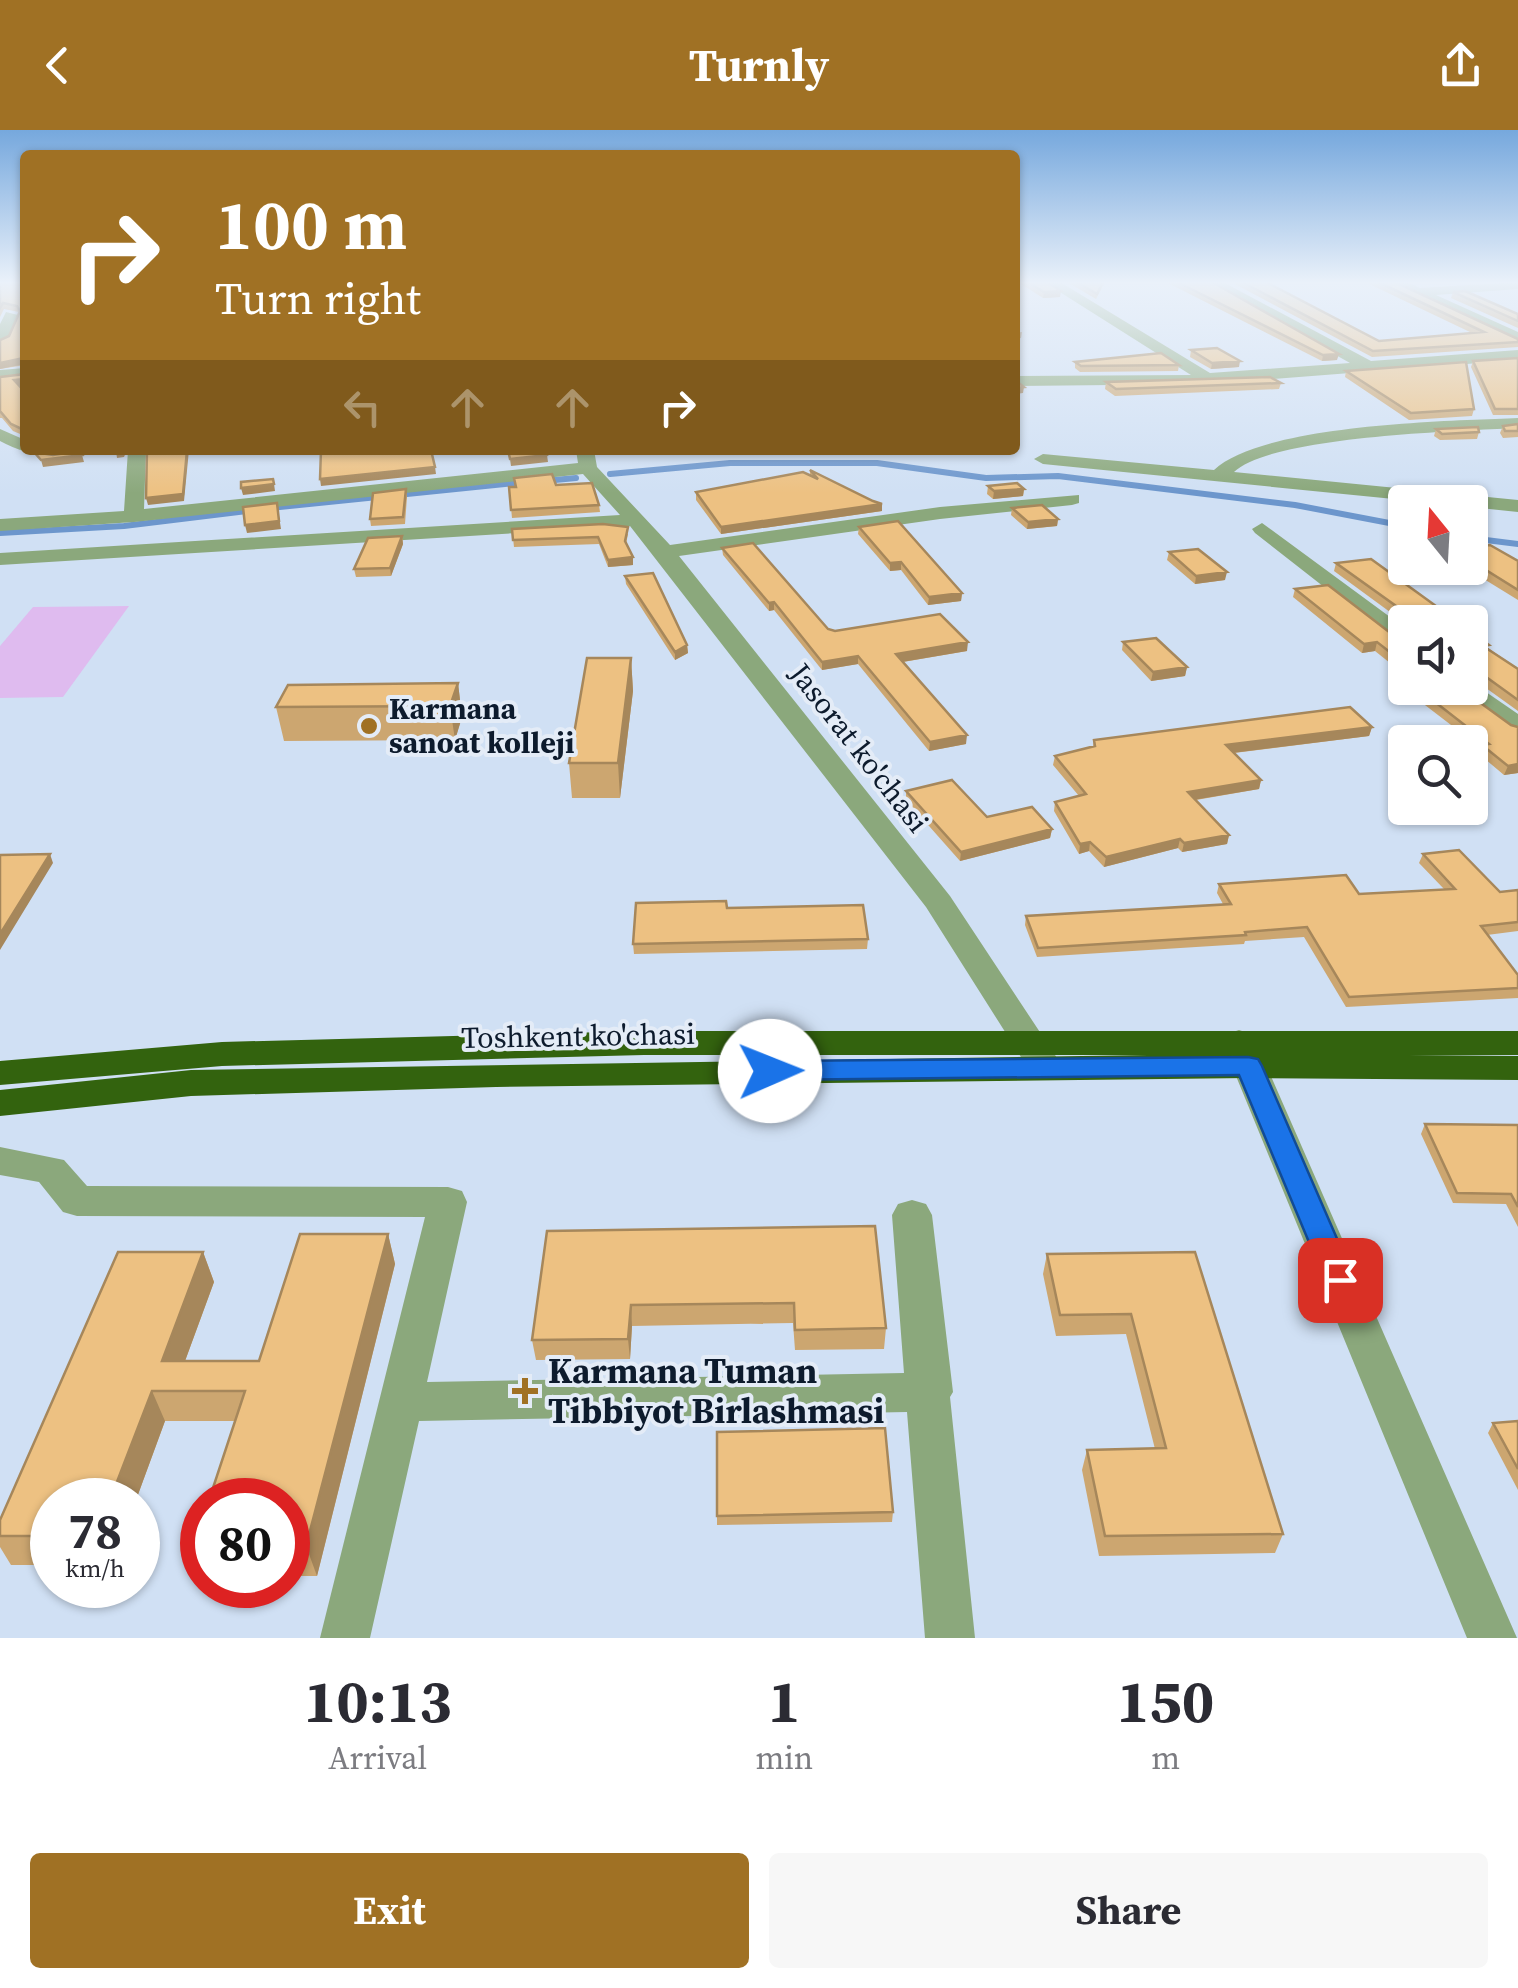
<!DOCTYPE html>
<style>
body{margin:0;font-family:"Source Serif 4",serif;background:#f7f7f7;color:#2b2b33;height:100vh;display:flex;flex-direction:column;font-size:38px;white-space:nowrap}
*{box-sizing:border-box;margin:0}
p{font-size:32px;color:#7c7c81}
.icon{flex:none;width:55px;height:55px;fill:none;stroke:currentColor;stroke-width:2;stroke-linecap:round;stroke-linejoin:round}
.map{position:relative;height:1508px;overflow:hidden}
.side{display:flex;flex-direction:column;background:#fff;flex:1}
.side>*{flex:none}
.top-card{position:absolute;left:20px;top:20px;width:1000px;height:305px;border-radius:10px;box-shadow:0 2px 8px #0004;background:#a07124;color:#fff;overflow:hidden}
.needle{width:65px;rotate:342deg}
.buttons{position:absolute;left:1388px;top:355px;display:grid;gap:20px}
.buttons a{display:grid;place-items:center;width:100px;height:100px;border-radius:10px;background:#fff;box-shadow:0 2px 8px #0004;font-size:50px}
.speed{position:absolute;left:30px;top:1348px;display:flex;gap:20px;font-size:50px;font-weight:700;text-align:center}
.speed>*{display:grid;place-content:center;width:130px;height:130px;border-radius:50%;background:#fff;box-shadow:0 2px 8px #0004;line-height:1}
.speed small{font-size:25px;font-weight:400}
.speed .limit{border:15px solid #d22;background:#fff;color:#111}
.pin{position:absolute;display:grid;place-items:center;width:85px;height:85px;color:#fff;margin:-42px;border-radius:20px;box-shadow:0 5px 15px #0006}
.me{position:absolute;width:110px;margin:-55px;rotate:89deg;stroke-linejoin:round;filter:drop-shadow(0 0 8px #0008)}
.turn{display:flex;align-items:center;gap:35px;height:210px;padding:0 30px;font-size:45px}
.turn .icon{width:130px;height:130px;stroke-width:2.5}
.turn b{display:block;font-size:70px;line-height:85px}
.lanes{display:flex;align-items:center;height:95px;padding:0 30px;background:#0003;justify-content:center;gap:50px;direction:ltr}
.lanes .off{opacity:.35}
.eta{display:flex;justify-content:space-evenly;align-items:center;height:170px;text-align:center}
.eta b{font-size:60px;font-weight:700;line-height:70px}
.action{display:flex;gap:20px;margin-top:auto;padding:20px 30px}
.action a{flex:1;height:115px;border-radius:10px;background:#a07124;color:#fff;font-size:40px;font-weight:700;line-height:115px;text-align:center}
.action a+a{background:#f7f7f7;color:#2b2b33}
header{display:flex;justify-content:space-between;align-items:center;height:130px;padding:0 30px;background:#a07124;color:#fff;font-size:45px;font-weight:700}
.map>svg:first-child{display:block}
</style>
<header><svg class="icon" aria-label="back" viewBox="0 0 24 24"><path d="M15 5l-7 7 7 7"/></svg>Turnly<svg class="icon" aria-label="share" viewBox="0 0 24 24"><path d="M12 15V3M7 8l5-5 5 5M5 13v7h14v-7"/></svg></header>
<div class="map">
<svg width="1518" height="1508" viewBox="0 0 1518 1508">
<rect width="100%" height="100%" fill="#d0e0f4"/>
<path fill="#dfbbef" d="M129,476L63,567L0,568V516L33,477Z"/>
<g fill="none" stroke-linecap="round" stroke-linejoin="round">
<path stroke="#6c96cc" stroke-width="6" d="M610,344L730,333H877L986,348L1058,346L1295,375L1405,396
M544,351L576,348
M270,378L524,352
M0,403L124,396L255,380
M1470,408L1518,414"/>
<path fill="#8ba87c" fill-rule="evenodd" d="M1044,152H1060L1210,243L1350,233L1206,152H1223L1371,231L1518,220V230L1209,254L1015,256V246L1191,245Z
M1390,152H1408L1420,158L1518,152V159L1436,165L1518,202V212Z
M6,182L18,185L7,210L0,214V194Z
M25,238V248L0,250V240Z
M1518,288V298C1461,301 1271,306 1234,342L1518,370V382L1470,377V372H1424L1043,334L1034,329L1043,324L1214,340C1264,294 1447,291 1518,288Z
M0,299L25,310V320H86C64,337 22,323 0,311Z
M128,320H146L144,379L578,333L576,320H594L597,337L670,415L940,377L1079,365V373L1072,375L940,389L679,426L950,766L1057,928L1063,937L1057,946L1045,949L1033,946L926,777L630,396L0,435V423L620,385L583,344L134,392L0,401V389L124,381Z
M1262,393L1405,498V516L1397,514L1255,403L1252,399Z
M1470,551L1518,584V604L1509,601L1459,563L1456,558H1470Z
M1239,900L1251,904L1256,912L1517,1508H1467L1222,912L1227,904Z
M0,1017L64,1030L87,1056L448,1057L462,1061L467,1072L427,1252L904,1243L892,1085L898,1074L912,1070L926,1074L932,1085L953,1262L950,1267L975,1508H925L907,1282L419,1291L370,1508H320L425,1087L77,1086L63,1082L39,1052L0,1045Z"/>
<path fill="#33630e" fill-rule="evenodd" d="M644,901H1518V925H1409L1518,926V950L1248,948L496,957L191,966L0,986V960L191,940L1148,925H644L222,936L0,955V931L222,912Z"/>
</g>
<path fill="#cca670" d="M0,152H25V235L0,239V210L9,206L19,182L4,179L0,187Z
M1018,152H1047L1060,167L1043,168Z
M1067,152H1105L1096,169Z
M1166,152H1212L1337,230L1322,231Z
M1231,152H1266L1379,211L1472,203L1365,152H1395L1518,209V217L1372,227Z
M1453,162L1518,184V198L1451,168Z
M1191,220L1239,237L1211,239L1190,227Z
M1518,228V285H1493L1471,237L1473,231Z
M1075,232L1179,235L1178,241L1080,242L1075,238Z
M1346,241L1474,279L1472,286L1409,290L1345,247Z
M25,244V255L20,256L25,262V306L13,301L2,288H0V247Z
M1106,252L1281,253L1279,259L1115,266L1105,259Z
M1518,294V307L1503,308L1500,303L1503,296Z
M1436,299L1479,302L1477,309L1440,310L1434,306Z
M810,340L882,381L721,404L696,370V362L810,345Z
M514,348L556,355L599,375L600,382L512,388L509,357H515Z
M988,356L1024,359L1023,366L993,369L987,364Z
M406,359L407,367L405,394L371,396L370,389Z
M1012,378L1058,389L1057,396L1027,399L1011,385Z
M859,397L962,463L961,471L928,475L901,440L890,441L858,404Z
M512,399L628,404L626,414L633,435L608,437L599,414L514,417Z
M402,406L403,414L391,446L356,447L354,439Z
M1470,417L1518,431V470L1466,438H1470Z
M722,418L828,499L967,521L903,532L966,614L929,621L858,534L822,540L774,480L769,481L723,425Z
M1169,422L1225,450L1195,454L1167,430Z
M1336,433L1458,492L1405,493L1334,441Z
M625,446L687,515L688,523L675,530L626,454Z
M1295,459L1397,508L1405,509V545L1375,521L1362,523L1293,467Z
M1470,501L1488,518L1518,539V581L1472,548H1470Z
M1123,512L1187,537L1185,546L1151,551L1122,520Z
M631,528L633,561L620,668H572L569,633Z
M458,553L462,587L455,610L284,611L276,577Z
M1409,558H1460L1511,595L1518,597V643L1504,645L1479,624L1481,618L1408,562Z
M1372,597L1369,606L1234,623L1261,650L1259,659L1196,670L1229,705L1227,714L1182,722L1178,718L1104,737L1089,721L1079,724L1054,681L1055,672L1079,666L1053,635L1055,626L1093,617L1094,610Z
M906,661L987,687L1052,699L1050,708L960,731L906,670Z
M1423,724L1500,762L1518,760V801L1487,805L1518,845V868L1346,877L1304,807L1245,811L1244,814L1037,827L1025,795L1026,786L1223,774L1217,763L1219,754L1359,764L1444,759L1419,733Z
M727,778L868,809L867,819L634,824L633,814Z
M1425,994L1518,995V1097L1506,1074L1453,1073L1421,1004Z
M547,1101L886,1198L884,1219L795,1220L793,1193L632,1196L630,1229L536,1230L532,1210Z
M388,1104L395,1134L317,1446H288V1370L235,1291H165L136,1370H52V1435H11L0,1417V1390L203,1122L214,1152L185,1231H259Z
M1195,1122L1283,1404L1275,1423L1099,1426L1082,1340L1087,1320L1155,1319L1126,1204L1056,1206L1043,1144L1047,1124Z
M1518,1291V1360L1488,1303L1493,1293Z
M717,1302L893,1382L892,1392L717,1395Z
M202,1391V1434L194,1416Z"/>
<path fill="#a6875b" d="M1061,161L1060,167L1043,168L1044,162Z
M1022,202L1021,208L1015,209V203Z
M1339,224L1337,230L1322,231L1323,225Z
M23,228L25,234L0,239V233Z
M1240,231L1239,237L1211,239L1212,233Z
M25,249V255L16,256L14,250Z
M1024,257L1023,263L1015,264V258Z
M127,320L124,327L117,328L116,321Z
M187,320H189L184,371L148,375L146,368Z
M82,325L84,332L43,337L41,330Z
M547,325L548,332L511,336L510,329Z
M435,337L436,344L321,356L320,349Z
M274,354L275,361L243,365L241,358Z
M1024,359L1023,366L993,369L994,361Z
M277,373L281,399L247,403L245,395Z
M882,374V381L721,404V397Z
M1058,389L1057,396L1027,399L1028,392Z
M402,406L403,414L391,446L390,438Z
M633,427V435L608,437V430Z
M901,432V440L890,441V433Z
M1227,442L1225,450L1195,454L1196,446Z
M962,463L961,471L928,475L929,467Z
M774,472V480L769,481V473Z
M968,512L967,521L896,533V524Z
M1377,512L1375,521L1362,523L1364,514Z
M687,515L688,523L675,530V522Z
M858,526V534L822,540V532Z
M631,528L633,561L620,668L618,633Z
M1187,537L1185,546L1151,551L1153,542Z
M458,553L462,587L455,610L450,576Z
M1372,597L1369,606L1224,624L1226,615Z
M967,605L966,614L929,621L930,612Z
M1518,634V643L1504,645L1508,636Z
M1261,650L1259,659L1187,671L1188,662Z
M1052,699L1050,708L960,731L961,722Z
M1229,705L1227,714L1182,722L1184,713Z
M1180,709L1178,718L1104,737L1106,727Z
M1090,712L1089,721L1079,724L1080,714Z
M50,724L53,733L0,820V804Z
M388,1104L395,1134L317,1446L306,1416Z
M203,1122L214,1152L174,1261L162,1231Z
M631,1175L632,1196L630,1229L628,1209Z
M152,1261L165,1291L136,1370H110Z"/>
<path fill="#edc182" stroke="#a6875b" stroke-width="2.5" d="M0,152H25V230L23,228L0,233V210L9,206L20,181L17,176L3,173L0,178Z
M1028,152H1047L1061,161L1044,162Z
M1077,152H1103L1097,164Z
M1177,152H1212L1339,224L1323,225Z
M1242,152H1266L1379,211L1484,202L1378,152H1395L1518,209V212L1373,221Z
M1465,161L1518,184V191L1453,162Z
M1217,218L1240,231L1212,233L1191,220Z
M1161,223L1179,235L1081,236L1075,232Z
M1518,228V279H1495L1473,231Z
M1466,232L1474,279L1411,283L1346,241Z
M25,244V249L14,250L25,262V302L24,300L11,294L0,281V247Z
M1270,247L1281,253L1116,259L1106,252Z
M1015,250L1024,257L1015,258Z
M1518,294V301H1505L1503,296Z
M1478,297L1479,302L1442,304L1436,299Z
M147,320H187L183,364L146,368Z
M321,320H431L435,337L320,349Z
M508,320H546L547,325L510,329Z
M78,321L82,325L41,330L34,322L53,325Z
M810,340L873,371L882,374L721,397L696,362L803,342L818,349Z
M552,344L556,355L592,353L599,375L511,380L509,357H516L514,348Z
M273,349L274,354L241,358V352Z
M1017,353L1024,359L994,361L988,356Z
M406,359L403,387L370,389L373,363Z
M277,373L279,391L245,395L243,377Z
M1042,375L1058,389L1028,392L1012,378Z
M898,391L962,463L929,467L901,432L890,433L859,397Z
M603,394L628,397L625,411L633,427L608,430L598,407L513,410L512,399Z
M402,406L390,438L354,439L368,408Z
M753,413L828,499L835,501L940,484L968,512L896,524L967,605L930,612L858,526L822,532L774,472L769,473L722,418Z
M1490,415L1518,431V460L1470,430V417Z
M1198,419L1227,442L1196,446L1169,422Z
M1371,429L1458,492H1410V486L1336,433Z
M653,443L687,515L675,522L625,446Z
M1328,455L1397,508L1405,509V534L1377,512L1364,514L1295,459Z
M1470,501L1489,515L1483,516L1518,539V570L1475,539L1470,541Z
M1156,508L1187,537L1153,542L1123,512Z
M587,528H631L618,633H569Z
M458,553L450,576L276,577L288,555Z
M1417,558H1460L1511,595L1518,597V634L1508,636L1482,615L1489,614Z
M1350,577L1372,597L1226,615L1261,650L1188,662L1229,705L1184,713L1180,709L1106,727L1090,712L1080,714L1055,672L1086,664L1055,626L1095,616L1094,610Z
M952,650L987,687L1032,677L1052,699L961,722L906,661Z
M1459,720L1500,762L1518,760V792L1481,796L1518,845V858L1349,867L1307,797L1245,802L1246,805L1038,818L1026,786L1231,774L1219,754L1346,745L1359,764L1455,759L1423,724Z
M50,724L0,804V725Z
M726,771L727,778L863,775L868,809L633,814L636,773Z
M1425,994L1518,995V1077L1511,1064L1457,1063Z
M875,1096L886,1198L795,1200L794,1173L631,1175L628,1209L532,1210L547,1101Z
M300,1104H388L306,1416H288V1370H209L245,1261H152L110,1370H52V1406H0V1390L118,1122H203L162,1231H259Z
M1195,1122L1283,1404L1105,1406L1087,1320L1166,1318L1131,1184L1060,1185L1047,1124Z
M1518,1291V1339L1493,1293Z
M885,1298L893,1382L717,1386V1302Z
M202,1391V1416H194Z"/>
<linearGradient id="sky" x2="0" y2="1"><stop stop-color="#76a8dd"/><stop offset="0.42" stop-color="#eaf1fa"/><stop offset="1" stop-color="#eaf1fa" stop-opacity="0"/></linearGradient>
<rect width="1518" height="363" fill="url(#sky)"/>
<path fill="#1a73e8" stroke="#114b97" stroke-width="2.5" d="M1248,927L1258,929L1262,936L1355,1150L1351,1160L1340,1163L1329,1160L1239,945L770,950L761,947L757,941L761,934L770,931Z"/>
<g fill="#a07124" stroke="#e4ecf7" stroke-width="4">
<circle cx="369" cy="596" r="10"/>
<path d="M520 1246h10v10h10v10h-10v10h-10v-10h-10v-10h10z"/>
</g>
<g text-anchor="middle" stroke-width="8" stroke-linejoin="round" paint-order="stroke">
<g font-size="30" font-weight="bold" fill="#0d1b2d" stroke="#e4ecf7" text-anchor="start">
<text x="389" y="589">Karmana<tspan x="389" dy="34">sanoat kolleji</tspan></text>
</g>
<g font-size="30" fill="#0d1b2d" stroke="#e4ecf7">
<text transform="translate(859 618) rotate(52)" y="10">Jasorat ko'chasi</text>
<text transform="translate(578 906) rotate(-1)" y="10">Toshkent ko'chasi</text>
</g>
<g font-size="35" font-weight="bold" fill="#0d1b2d" stroke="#e4ecf7" text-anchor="start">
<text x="548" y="1253">Karmana Tuman<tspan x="548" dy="40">Tibbiyot Birlashmasi</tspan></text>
</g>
</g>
</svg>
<div class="buttons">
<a><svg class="needle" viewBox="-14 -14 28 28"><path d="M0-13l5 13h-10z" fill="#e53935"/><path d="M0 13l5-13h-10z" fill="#7c7c81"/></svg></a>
<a><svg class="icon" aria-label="sound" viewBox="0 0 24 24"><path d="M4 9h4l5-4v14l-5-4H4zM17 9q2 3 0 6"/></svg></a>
<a><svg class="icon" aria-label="search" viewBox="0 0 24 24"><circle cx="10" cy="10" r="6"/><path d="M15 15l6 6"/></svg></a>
</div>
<div class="speed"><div>78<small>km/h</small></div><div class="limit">80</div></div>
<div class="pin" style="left:1340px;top:1150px;background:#d93025"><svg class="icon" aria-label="arrive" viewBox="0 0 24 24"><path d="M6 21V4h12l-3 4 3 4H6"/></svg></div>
<svg class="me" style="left:770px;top:941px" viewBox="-20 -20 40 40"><circle r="19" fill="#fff"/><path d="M0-13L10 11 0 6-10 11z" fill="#1a73e8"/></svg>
<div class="top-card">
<div class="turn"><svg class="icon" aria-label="right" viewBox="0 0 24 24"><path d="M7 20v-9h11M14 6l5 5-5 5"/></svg><div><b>100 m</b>Turn right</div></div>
<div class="lanes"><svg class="icon off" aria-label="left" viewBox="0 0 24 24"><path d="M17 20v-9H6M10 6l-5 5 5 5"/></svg><svg class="icon off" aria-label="ahead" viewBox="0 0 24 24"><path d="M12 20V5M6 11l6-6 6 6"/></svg><svg class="icon off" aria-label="ahead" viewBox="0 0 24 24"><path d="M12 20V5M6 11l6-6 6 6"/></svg><svg class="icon" aria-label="right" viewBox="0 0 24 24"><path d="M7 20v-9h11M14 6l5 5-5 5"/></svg></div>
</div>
</div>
<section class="side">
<div class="eta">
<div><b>10:13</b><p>Arrival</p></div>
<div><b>1</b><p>min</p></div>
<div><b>150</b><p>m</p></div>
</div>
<div class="action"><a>Exit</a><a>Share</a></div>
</section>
